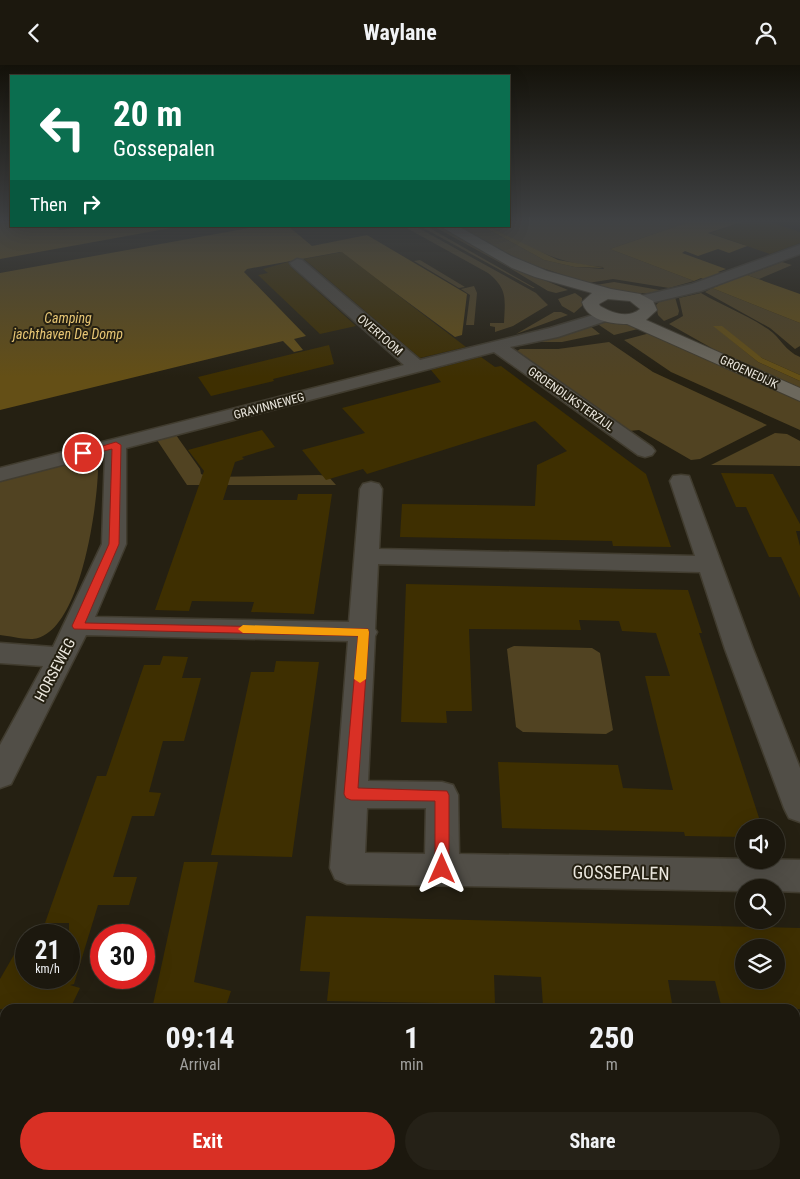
<!DOCTYPE html>
<style>
body{margin:0;font-family:"Roboto Condensed",sans-serif;background:#252117;color:#f1f3f6;height:100vh;display:flex;flex-direction:column;font-size:19px;white-space:nowrap}
*{box-sizing:border-box;margin:0}
p{font-size:16px;color:#a0a09e}
.icon{flex:none;width:28px;height:28px;fill:none;stroke:currentColor;stroke-width:2;stroke-linecap:round;stroke-linejoin:round}
.map{position:relative;flex:1;overflow:hidden}
.drawer{position:absolute;left:0px;top:939px;width:800px;height:176px;display:flex;flex-direction:column;background:#1c180e;border-radius:15px 15px 0 0;box-shadow:0 5px 20px #0002,0 0 0 1px #3a372e}
.drawer>*{flex:none}
.guide{position:absolute;left:10px;top:10px;width:500px;height:152px;border-radius:0px;box-shadow:0 5px 20px #0002,0 0 0 1px #3a372e;background:#0b6e4f;color:#fff;overflow:hidden}
.buttons{position:absolute;left:735px;top:754px;display:grid;gap:10px}
.buttons a{display:grid;place-items:center;width:50px;height:50px;border-radius:50%;background:#1c180e;box-shadow:0 5px 20px #0002,0 0 0 1px #3a372e;font-size:25px}
.speed{position:absolute;left:15px;top:859px;display:flex;gap:10px;font-size:25px;font-weight:700;text-align:center}
.speed>*{display:grid;place-content:center;width:65px;height:65px;border-radius:50%;background:#1c180e;box-shadow:0 5px 20px #0002,0 0 0 1px #3a372e;line-height:1}
.speed small{font-size:12px;font-weight:400}
.speed .limit{border:8px solid #d22;background:#fff;color:#111}
.pin{position:absolute;display:grid;place-items:center;width:42px;height:42px;color:#fff;margin:-21px;border:2px solid #fff;border-radius:50%;box-shadow:0 1px 5px #0007}
.me{position:absolute;width:55px;margin:-28px;rotate:0deg;stroke-linejoin:round;filter:drop-shadow(0 0 4px #0008)}
.turn{display:flex;align-items:center;gap:18px;height:105px;padding:0 20px;font-size:22px}
.turn .icon{width:65px;height:65px;stroke-width:2.5}
.turn b{display:block;font-size:35px;line-height:42px}
.then{display:flex;align-items:center;height:48px;padding:0 20px;background:#0003;gap:10px;font-size:19px}
.eta{display:flex;justify-content:space-evenly;align-items:center;height:85px;text-align:center}
.eta b{font-size:30px;font-weight:700;line-height:35px}
.cta{display:flex;gap:10px;margin-top:auto;padding:10px 20px}
.cta a{flex:1;height:58px;border-radius:30px;background:#d93025;color:#fff;font-size:20px;font-weight:700;line-height:58px;text-align:center}
.cta a+a{background:#252117;color:#f1f3f6}
header{display:flex;justify-content:space-between;align-items:center;height:65px;padding:0 20px;background:#1c180e;font-size:22px;font-weight:700}
.map>svg:first-child{display:block}
</style>
<header><svg class="icon" aria-label="back" viewBox="0 0 24 24"><path d="M15 5l-7 7 7 7"/></svg>Waylane<svg class="icon" aria-label="person" viewBox="0 0 24 24"><circle cx="12" cy="8" r="4"/><path d="M4 21q1-7 8-7t8 7"/></svg></header>
<div class="map">
<svg width="800" height="1114" viewBox="0 0 800 1114">
<rect width="100%" height="100%" fill="#252012"/>
<path fill="#514322" d="M509,156H692L610,184L694,216L669,223L613,214L588,218L524,197L456,161H482L544,195L575,202L604,204L603,202C555,199 529,181 487,161H509Z
M403,161H415L536,228L548,240L513,261L495,267V262L490,261V258H504C505,234 508,224 488,208Z
M420,161H426L535,223H533Z
M433,161H438L525,207L568,225L556,228L548,226L508,202Z
M420,195L465,222L459,223L414,196Z
M782,197L792,200L759,214L747,210Z
M614,217L620,218L665,226C641,231 619,227 596,220Z
M474,221L477,228L474,260H466L470,230L461,224Z
M712,223L800,258V281L795,284L770,263L705,227Z
M575,228L582,233V241L574,248L562,241L558,234Z
M701,228C723,241 747,250 768,264C781,273 785,286 800,292V310L762,293L714,261L758,297L800,316V325L731,294L669,259L683,251L679,233Z
M675,232L679,246L678,250L664,256L658,250L656,240L661,235Z
M554,247H561L568,250L516,269Z
M605,256H618L642,263L614,270L596,258Z
M589,260L600,269L562,277H534Z
M650,268L800,335V365L671,307L624,275Z
M609,277L653,307L767,360L700,394L691,395L639,365L629,366L516,287L520,284H558Z
M775,368L787,369L800,376V401L711,400Z
M176,370L200,404L201,409L209,412L319,410L328,411L336,420H187L157,375Z
M71,396H81L98,405C97,443 81,561 38,573C28,576 11,571 0,570V415Z
M514,581L592,583L600,588L613,665L606,669L523,667L516,662L507,584Z"/>
<path fill="#644f16" d="M11,156V161H65L57,164L60,165L92,161H182L0,194V157Z
M692,156H745L708,168L744,180L755,178L729,188L718,184L698,191L685,186L682,188L726,204L718,207L735,214L747,210L800,229V258L712,223L718,221L701,213L694,216L610,184Z
M260,161H288L312,181L367,170L467,229L462,270L455,272L340,187L247,204L244,207L306,271L294,274L303,285L294,287L283,276L0,345V208Z
M482,161H487L558,195L605,203L575,202L544,195Z
M713,261H722L762,293L800,310V316L758,297Z"/>
<path fill="#3e2f01" fill-rule="evenodd" d="M745,156H767L800,167V178L770,189L710,168Z
M342,187L416,244L466,282L420,293L304,194Z
M288,197L291,202L356,261L320,269L258,210L268,208L263,204Z
M329,280L334,299L273,314L274,316L211,331L198,312Z
M481,292L495,302L501,301L646,409L671,482L613,481L612,476L400,472L402,439L535,441L537,400L567,386L535,356L367,409L363,404L326,415L302,385L365,368L342,343L441,317L431,305Z
M262,365L275,382L242,392L244,394L235,397L223,435H297L298,429H332L314,549L251,547L254,537L192,536L189,546L155,545L204,406L188,385Z
M721,408L773,409L800,459V466H796L800,481V533L781,492H769L746,442H736Z
M406,519L688,525L702,568H699L762,762H744V772L685,771L684,767L502,763L498,697L618,700L623,723L673,725L645,611H670L656,568L622,566L619,556L579,555L581,565L469,564L472,646H446L447,658L401,657Z
M163,591L188,592L182,613H201L184,676H163L149,727L161,728L154,751H132L113,812H137L129,840H98L74,919L70,920L80,923L70,944H0V914L26,869V912H69V858H45L97,711H106L144,600H160Z
M276,596L319,597L292,792L211,790L251,607H274Z
M184,797H218L194,917L231,926L225,944H152Z
M306,851L800,863V944H722L715,916L668,915L673,944L543,941L541,912L494,910L495,939L327,936L330,907L300,906ZM744,882H776V915H744Z"/>
<g fill="none" stroke-linecap="round" stroke-linejoin="round">
<defs>
<path id="street" d="M800,180V189L701,226L642,240L634,235L636,232L692,219Z
M297,194L302,195L420,295L550,263L600,248H612L614,251L612,254L558,272L510,282L652,382L655,386L652,390L645,392L638,390L494,287L126,383V479L95,552L349,557L360,424L363,419L371,417L379,419L382,424L379,484L695,491L670,416L673,411L681,410L689,411L753,584L800,703V757L789,753L784,743L725,584L700,507L378,499L375,564L377,567L375,571L368,716L442,717L453,720L458,730L459,789L800,795V827L776,826V822H744V826L347,819L335,814L330,803L348,576L86,570L11,719L0,723V680L43,601L0,598V578L53,582L102,479L105,389L0,416V403L404,300L292,201L290,198ZM367,743H426L425,789L365,788Z"/>
<path id="secondary" d="M440,161H458L511,191L547,206L611,224L640,229L653,236L657,245L646,255L800,323V336L627,259C610,259 587,255 582,237L592,228L535,212L512,203ZM608,234L630,236L640,244C628,254 612,248 600,241L599,239Z"/>
</defs>
<use href="#street" stroke="#413c2f" stroke-width="3"/>
<use href="#secondary" stroke="#413c2f" stroke-width="2"/>
<use href="#street" fill="#514e47" fill-rule="evenodd"/>
<use href="#secondary" fill="#6c685d" fill-rule="evenodd"/>
</g>
<linearGradient id="sky" x2="0" y2="1"><stop stop-color="#14120a"/><stop offset="0.5" stop-color="#404244"/><stop offset="1" stop-color="#404244" stop-opacity="0"/></linearGradient>
<rect width="800" height="312" fill="url(#sky)"/>
<path fill="#d93025" stroke="#8d1f18" d="M116,377L121,380L119,479L85,558L368,564L369,567L358,723L447,726L449,730V804L447,809L442,811L437,809L435,804V736L351,735L346,733L344,729L358,571L74,564L72,561L109,479L112,384L83,391L79,388Z"/>
<path fill="#f59e0b" d="M243,560L368,564L369,567L366,614L360,618L354,614L358,571L243,568L238,564Z"/>
<g text-anchor="middle" stroke-width="4" stroke-linejoin="round" paint-order="stroke">
<g font-size="12" fill="#ebe7de" stroke="#252012">
<text transform="translate(380 270) rotate(41)" y="4">OVERTOOM</text>
<text transform="translate(749 307) rotate(25)" y="4">GROENEDIJK</text>
<text transform="translate(571 334) rotate(35)" y="4">GROENDIJKSTERZIJL</text>
<text transform="translate(269 341) rotate(-15)" y="4">GRAVINNEWEG</text>
</g>
<g font-size="14" font-style="italic" fill="#e7c674" stroke="#252012">
<text x="68" y="258">Camping<tspan x="68" dy="16">jachthaven De Domp</tspan></text>
</g>
<g font-size="15" fill="#ebe7de" stroke="#252012">
<text transform="translate(55 605) rotate(-62)" y="5">HORSEWEG</text>
</g>
<g font-size="18" fill="#ebe7de" stroke="#252012">
<text transform="translate(621 808) rotate(1)" y="6">GOSSEPALEN</text>
</g>
</g>
</svg>
<div class="buttons">
<a><svg class="icon" aria-label="sound" viewBox="0 0 24 24"><path d="M4 9h4l5-4v14l-5-4H4zM17 9q2 3 0 6"/></svg></a>
<a><svg class="icon" aria-label="search" viewBox="0 0 24 24"><circle cx="10" cy="10" r="6"/><path d="M15 15l6 6"/></svg></a>
<a><svg class="icon" aria-label="layers" viewBox="0 0 24 24"><path d="M12 4l9 5-9 5-9-5zM3 14l9 5 9-5"/></svg></a>
</div>
<div class="speed"><div>21<small>km/h</small></div><div class="limit">30</div></div>
<div class="pin" style="left:83px;top:388px;background:#d93025"><svg class="icon" aria-label="arrive" viewBox="0 0 24 24"><path d="M6 21V4h12l-3 4 3 4H6"/></svg></div>
<svg class="me" style="left:442px;top:804px" viewBox="-20 -20 40 40"><path d="M0-17L14 15 0 8-14 15z" fill="#d93025" stroke="#fff" stroke-width="4"/></svg>
<div class="guide">
<div class="turn"><svg class="icon" aria-label="left" viewBox="0 0 24 24"><path d="M17 20v-9H6M10 6l-5 5 5 5"/></svg><div><b>20 m</b>Gossepalen</div></div>
<div class="then">Then<svg class="icon" aria-label="right" viewBox="0 0 24 24"><path d="M7 20v-9h11M14 6l5 5-5 5"/></svg></div>
</div>
<section class="drawer">
<div class="eta">
<div><b>09:14</b><p>Arrival</p></div>
<div><b>1</b><p>min</p></div>
<div><b>250</b><p>m</p></div>
</div>
<div class="cta"><a>Exit</a><a>Share</a></div>
</section>
</div>
